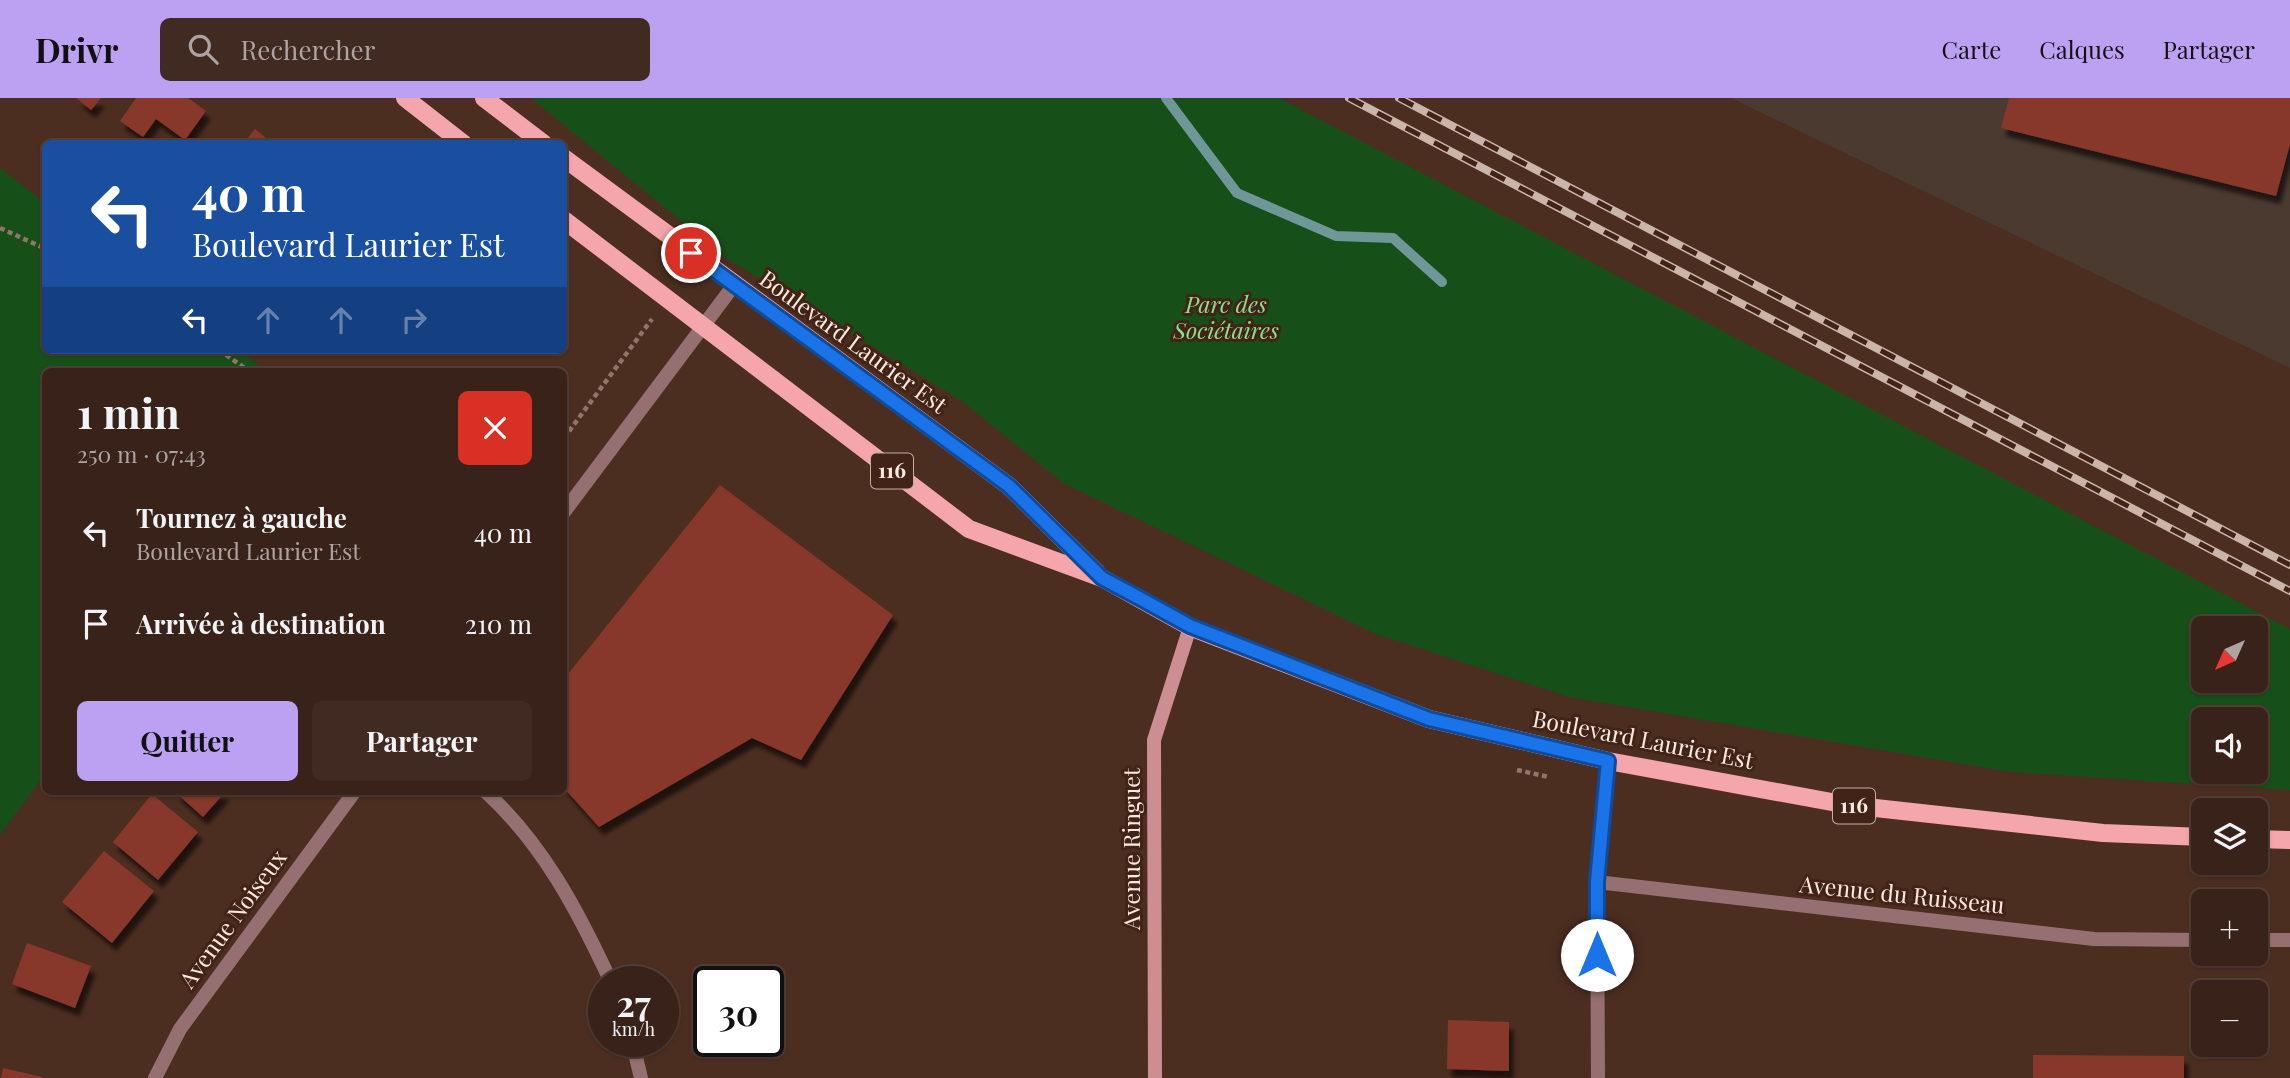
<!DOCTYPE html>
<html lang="fr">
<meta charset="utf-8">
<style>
body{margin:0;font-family:"Playfair Display",serif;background:#402a22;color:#f1f3f6;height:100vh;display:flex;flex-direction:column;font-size:26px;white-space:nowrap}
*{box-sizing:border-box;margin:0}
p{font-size:23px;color:#aba4a2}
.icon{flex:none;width:38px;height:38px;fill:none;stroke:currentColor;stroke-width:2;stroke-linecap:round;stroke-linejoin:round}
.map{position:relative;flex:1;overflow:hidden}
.details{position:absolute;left:42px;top:270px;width:525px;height:427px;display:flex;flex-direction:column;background:#392219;border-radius:10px;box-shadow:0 2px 5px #0004,0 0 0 2px #533f38}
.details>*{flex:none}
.banner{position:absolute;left:42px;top:42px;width:525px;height:214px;border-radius:10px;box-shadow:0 2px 5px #0004,0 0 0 2px #533f38;background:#1a4fa0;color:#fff;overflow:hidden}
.needle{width:46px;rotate:225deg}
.tools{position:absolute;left:2191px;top:518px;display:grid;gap:14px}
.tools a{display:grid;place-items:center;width:77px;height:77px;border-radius:10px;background:#392219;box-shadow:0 2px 5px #0004,0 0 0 2px #533f38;font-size:35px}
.speed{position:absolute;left:588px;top:868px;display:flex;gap:14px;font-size:35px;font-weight:700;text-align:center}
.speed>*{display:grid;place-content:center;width:91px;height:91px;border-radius:50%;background:#392219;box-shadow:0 2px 5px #0004,0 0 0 2px #533f38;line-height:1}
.speed small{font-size:18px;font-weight:400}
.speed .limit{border:4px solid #111;border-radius:10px;background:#fff;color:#111}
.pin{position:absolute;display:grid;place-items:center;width:60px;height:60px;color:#fff;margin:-30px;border:4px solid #fff;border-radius:50%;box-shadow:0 2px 7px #0007}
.me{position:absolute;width:77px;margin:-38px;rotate:0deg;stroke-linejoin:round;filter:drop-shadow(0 0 5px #0008)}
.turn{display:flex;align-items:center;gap:24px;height:147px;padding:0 35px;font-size:32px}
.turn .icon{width:91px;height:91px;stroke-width:2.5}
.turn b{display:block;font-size:49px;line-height:60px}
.lanes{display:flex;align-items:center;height:66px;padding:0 35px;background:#0003;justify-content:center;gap:35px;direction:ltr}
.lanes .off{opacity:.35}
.round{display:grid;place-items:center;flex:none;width:74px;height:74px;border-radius:10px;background:#402a22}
.head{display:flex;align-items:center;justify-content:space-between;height:119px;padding:0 35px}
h1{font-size:42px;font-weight:700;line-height:52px}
.primary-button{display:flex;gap:14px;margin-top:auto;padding:14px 35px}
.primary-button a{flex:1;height:80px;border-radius:10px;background:#bca0f2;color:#111;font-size:28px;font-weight:700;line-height:80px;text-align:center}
.primary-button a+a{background:#402a22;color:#f1f3f6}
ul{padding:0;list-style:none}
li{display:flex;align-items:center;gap:21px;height:91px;padding:0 35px}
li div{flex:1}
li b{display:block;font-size:26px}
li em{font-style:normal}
header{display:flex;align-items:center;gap:42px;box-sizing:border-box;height:98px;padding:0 35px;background:#bca0f2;color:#111}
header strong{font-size:33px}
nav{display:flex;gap:38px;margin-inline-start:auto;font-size:24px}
.search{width:490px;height:63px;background:#402a22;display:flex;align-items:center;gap:18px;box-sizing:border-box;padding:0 24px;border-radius:10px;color:#aba4a2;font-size:26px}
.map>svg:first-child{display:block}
</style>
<header>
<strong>Drivr</strong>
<div class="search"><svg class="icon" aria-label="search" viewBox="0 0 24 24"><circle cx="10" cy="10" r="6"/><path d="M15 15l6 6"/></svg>Rechercher</div>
<nav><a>Carte</a><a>Calques</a><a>Partager</a></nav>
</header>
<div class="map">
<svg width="2290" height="980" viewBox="0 0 2290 980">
<defs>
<filter id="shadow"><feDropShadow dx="4.5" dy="8" stdDeviation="2" flood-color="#0009"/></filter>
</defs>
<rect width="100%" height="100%" fill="#4c2e21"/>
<path fill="#4b3a30" d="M1731,0H2290V270Z"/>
<path fill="#174f19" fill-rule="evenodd" d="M531,0H1279L2290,531V692L2010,674L1569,599L1376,536L1063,385L962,303L726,160ZM2203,530H2256V583H2203ZM2203,621H2256V674H2203Z
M0,70L45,105L46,252H239L267,273H46L45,676L0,737Z"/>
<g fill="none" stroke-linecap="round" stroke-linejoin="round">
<path stroke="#6f9798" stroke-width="10" d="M1166,0L1237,95L1336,138L1393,140L1442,184"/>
</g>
<path fill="#87382b" filter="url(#shadow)" d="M76,0H101L91,12Z
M136,0H188L206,13L185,42L156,21L143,39L120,23Z
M2009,0H2290V46L2276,98L2001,30Z
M255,31L273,46H243Z
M720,387L893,517L801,662L752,640L599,729L564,690V581Z
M174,693H226L203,719Z
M152,696L198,734L158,782L113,744Z
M104,753L154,793L112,845L62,804Z
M27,845L91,868L75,910L12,886Z
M1448,922L1509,924V973L1447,971Z
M2033,957L2184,958V980H2033Z
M3,970L42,979V980H1Z"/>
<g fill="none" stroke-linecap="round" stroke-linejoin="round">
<path stroke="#90766a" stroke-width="4.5" stroke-dasharray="5 3.5" stroke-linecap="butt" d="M0,130L46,151
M219,252L249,273
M564,340L652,221
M1517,672L1549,679"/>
<path stroke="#966f72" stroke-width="14" d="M564,414L734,187
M485,693C543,746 578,813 611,884
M1597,784L2094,841L2203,842
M2256,842H2290
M632,943L641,980
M155,980L180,931L355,693
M1598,980L1597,784L1608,663"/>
<path stroke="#cc8e93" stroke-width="14" d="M1155,980L1154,642L1190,529"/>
<path stroke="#f5a5ac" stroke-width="18" d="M405,0L464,46
M484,0L544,46
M564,60L1009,388L1097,475
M564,122L969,431L1102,480L1190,529L1429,621L1608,663L1848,707L2103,735L2203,739
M2256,741L2290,742"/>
<defs>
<path id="rail" d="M1349,0L2290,493
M1399,0L2290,467"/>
</defs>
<use href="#rail" stroke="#cbb4aa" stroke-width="8"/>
<use href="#rail" stroke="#412417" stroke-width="5" stroke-dasharray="16" stroke-linecap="butt"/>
</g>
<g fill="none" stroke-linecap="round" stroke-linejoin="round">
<defs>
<path id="route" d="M691,155L1009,388L1102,480L1143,502L1190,528L1429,621L1608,663L1597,784V857"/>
</defs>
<use href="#route" stroke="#114b97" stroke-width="18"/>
<use href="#route" stroke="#1a73e8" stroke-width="12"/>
</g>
<g text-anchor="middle" stroke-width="6" stroke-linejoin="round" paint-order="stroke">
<g fill="#412417" stroke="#c5aea4" stroke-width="2">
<rect x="871" y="355.5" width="42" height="35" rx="5"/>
<rect x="1833" y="690.5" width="42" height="35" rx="5"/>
</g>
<g font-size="21" font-weight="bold" fill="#fde9e0">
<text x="892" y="380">116</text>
<text x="1854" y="715">116</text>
</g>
<g font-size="23" font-style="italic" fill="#8de08c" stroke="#412417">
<text x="1226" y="215">Parc des<tspan x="1226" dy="26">Sociétaires</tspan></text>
</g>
<g font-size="23" fill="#fde9e0" stroke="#412417">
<text transform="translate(853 244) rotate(36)" y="8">Boulevard Laurier Est</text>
<text transform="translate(1643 642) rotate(11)" y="8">Boulevard Laurier Est</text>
<text transform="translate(1132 751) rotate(-90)" y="8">Avenue Ringuet</text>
<text transform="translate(1902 797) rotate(6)" y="8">Avenue du Ruisseau</text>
<text transform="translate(233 821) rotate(-54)" y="8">Avenue Noiseux</text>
</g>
</g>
</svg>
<div class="tools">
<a><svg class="needle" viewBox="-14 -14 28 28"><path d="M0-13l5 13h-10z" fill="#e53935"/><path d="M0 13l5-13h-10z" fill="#aba4a2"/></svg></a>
<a><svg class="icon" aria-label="sound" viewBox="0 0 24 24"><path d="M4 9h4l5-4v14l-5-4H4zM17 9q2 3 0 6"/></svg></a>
<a><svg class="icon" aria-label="layers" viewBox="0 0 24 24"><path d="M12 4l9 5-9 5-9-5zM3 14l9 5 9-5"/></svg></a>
<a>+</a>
<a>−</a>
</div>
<div class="speed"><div>27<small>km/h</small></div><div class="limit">30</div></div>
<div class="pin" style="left:691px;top:155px;background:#d93025"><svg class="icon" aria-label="arrive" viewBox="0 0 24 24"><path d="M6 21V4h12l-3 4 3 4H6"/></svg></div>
<svg class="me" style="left:1597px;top:857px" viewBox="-20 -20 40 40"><circle r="19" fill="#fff"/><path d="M0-13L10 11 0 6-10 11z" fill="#1a73e8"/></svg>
<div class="banner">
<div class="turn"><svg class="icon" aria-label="left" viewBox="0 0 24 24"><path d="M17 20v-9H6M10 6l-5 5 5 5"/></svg><div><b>40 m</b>Boulevard Laurier Est</div></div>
<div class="lanes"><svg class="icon" aria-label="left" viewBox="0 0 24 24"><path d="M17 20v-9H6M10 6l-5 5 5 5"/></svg><svg class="icon off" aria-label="ahead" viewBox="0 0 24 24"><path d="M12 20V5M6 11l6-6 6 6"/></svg><svg class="icon off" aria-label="ahead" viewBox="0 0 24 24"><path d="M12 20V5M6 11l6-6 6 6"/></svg><svg class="icon off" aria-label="right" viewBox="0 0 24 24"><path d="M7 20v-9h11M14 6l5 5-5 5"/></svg></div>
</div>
<section class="details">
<div class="head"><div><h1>1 min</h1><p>250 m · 07:43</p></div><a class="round" style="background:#d93025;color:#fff"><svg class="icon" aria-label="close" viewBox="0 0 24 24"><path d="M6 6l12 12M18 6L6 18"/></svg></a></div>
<ul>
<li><svg class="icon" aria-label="left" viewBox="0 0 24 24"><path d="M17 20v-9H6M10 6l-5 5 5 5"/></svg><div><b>Tournez à gauche</b><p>Boulevard Laurier Est</p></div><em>40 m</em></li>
<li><svg class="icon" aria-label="arrive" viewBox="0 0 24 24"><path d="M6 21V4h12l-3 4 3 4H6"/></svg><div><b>Arrivée à destination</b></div><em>210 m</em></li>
</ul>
<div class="primary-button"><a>Quitter</a><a>Partager</a></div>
</section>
</div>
